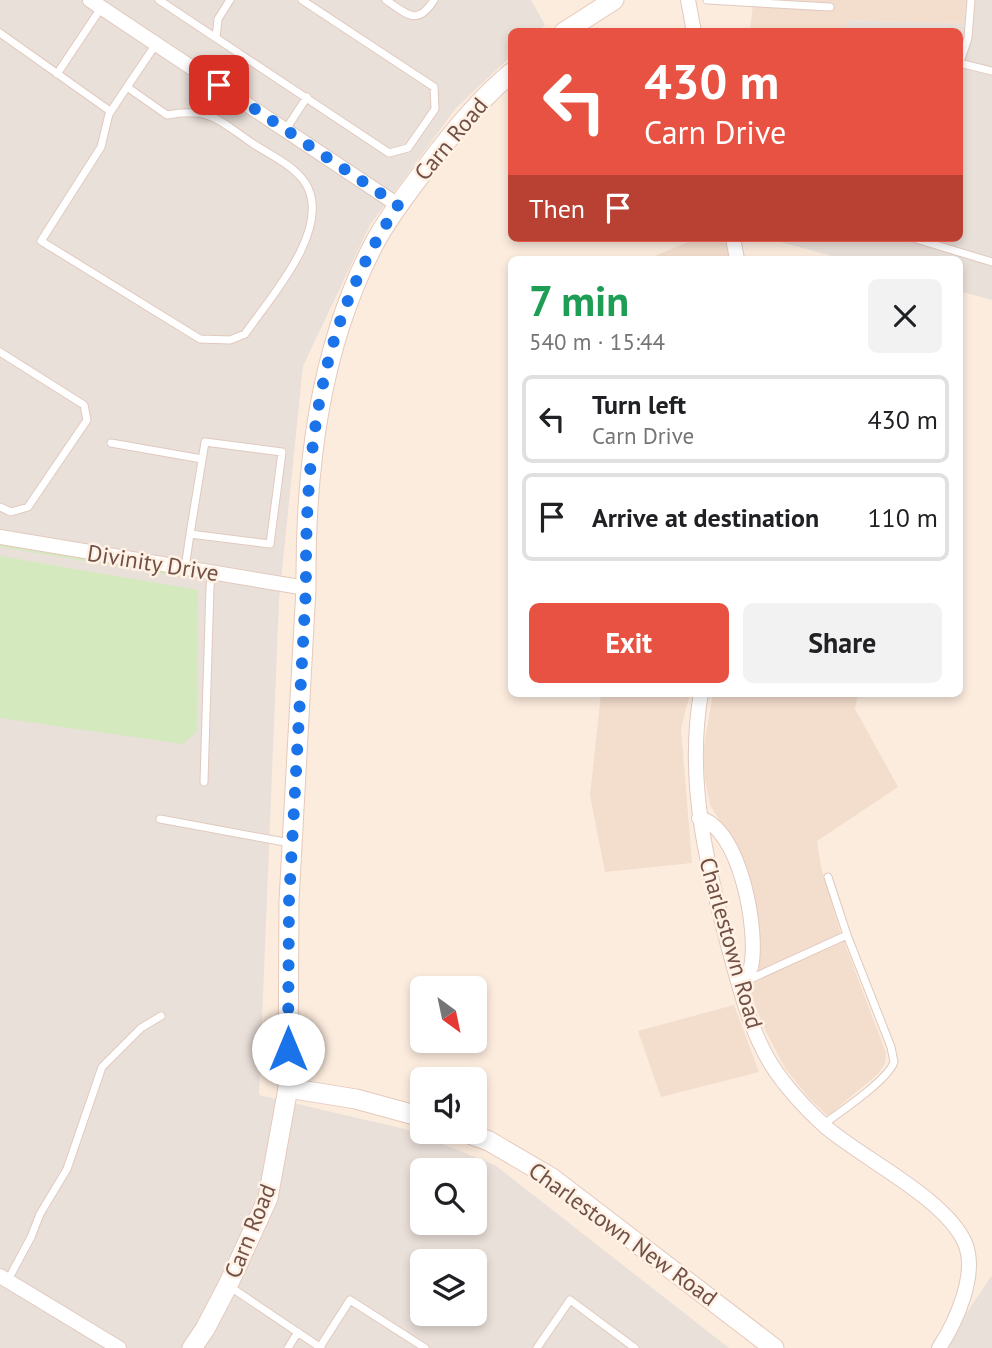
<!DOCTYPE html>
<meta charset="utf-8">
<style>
body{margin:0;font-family:"PT Sans",sans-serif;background:#f2f2f2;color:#202124;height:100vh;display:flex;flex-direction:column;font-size:26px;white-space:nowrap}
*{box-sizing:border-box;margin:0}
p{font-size:23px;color:#757577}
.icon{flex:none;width:38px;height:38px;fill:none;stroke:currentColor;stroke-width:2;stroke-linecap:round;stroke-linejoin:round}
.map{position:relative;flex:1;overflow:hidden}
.drawer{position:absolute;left:508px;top:256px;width:455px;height:441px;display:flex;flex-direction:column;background:#fff;border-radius:10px;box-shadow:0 4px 10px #0003}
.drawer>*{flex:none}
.banner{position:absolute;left:508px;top:28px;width:455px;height:214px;border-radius:10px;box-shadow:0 4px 10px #0003;background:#e75242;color:#fff;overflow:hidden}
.needle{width:46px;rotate:147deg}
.tools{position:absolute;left:410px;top:976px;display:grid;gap:14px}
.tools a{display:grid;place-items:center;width:77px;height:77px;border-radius:10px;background:#fff;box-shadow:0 4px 10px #0003;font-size:35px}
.pin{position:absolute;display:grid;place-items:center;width:60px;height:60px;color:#fff;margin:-30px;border-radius:14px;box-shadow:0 4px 10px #0006}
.me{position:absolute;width:77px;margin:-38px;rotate:0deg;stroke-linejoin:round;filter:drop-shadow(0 0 5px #0008)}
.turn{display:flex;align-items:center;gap:24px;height:147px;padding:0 21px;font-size:32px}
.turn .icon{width:91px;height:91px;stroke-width:2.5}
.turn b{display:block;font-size:49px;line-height:60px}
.then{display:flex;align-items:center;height:66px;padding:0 21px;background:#0003;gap:14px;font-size:26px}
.round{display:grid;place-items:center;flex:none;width:74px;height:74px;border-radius:10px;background:#f2f2f2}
.headline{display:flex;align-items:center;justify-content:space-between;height:119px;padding:0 21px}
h1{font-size:42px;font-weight:700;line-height:52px;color:#1e9e55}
.primary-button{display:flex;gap:14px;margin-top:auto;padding:14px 21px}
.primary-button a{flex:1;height:80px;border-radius:10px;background:#e75242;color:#fff;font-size:28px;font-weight:700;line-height:80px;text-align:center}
.primary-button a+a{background:#f2f2f2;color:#202124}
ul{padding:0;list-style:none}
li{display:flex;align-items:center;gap:21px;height:88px;margin:0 14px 10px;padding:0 7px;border:4px solid #e0e0e0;border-radius:10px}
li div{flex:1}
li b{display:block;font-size:26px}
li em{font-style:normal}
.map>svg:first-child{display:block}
</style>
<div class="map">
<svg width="992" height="1348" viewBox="0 0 992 1348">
<rect width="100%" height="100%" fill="#fcecde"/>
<path fill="#f3ddcd" d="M723,0H965L964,24L847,20L845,31H750L753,4Z
M689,238H725L729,259H648L688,242Z
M601,693H690L681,729L692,863L605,872L590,795Z
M713,693H858L855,709L898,787L817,841L821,867L840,931L886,1053L885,1063L879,1073L828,1116L808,1097L785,1068L764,1028L749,990L756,971L731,838L710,805L705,780L703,752Z
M734,1005L759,1072L661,1097L638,1031Z"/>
<path fill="#eae0da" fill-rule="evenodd" d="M0,0H531L545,25L538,31L511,32V56L456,108L370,225L303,366L279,600L259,1095L405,1129L495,1165L729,1348H0ZM422,1171H474V1223H422ZM422,1262H474V1314H422Z
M965,0H992V300L959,291V259H843L766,238H959V32L845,31L847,20L964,24Z
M992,1275V1348H943Z"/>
<path fill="#d4e9bd" d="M0,545L188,576V578L0,547Z
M0,556L198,590L197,731L183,744L0,718Z"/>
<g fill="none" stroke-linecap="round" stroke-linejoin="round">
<defs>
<path id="lane" d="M159,0L216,38
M230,0L218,19L216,38L389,153L408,148L435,109L434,87L302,0
M386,0C407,14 417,27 434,0
M707,0L830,7
M0,33L110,111
M959,63L992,71
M959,65L968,38L971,0
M57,74L101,8
M127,87L109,114L101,147L41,241L200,339L230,340L245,334C269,299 329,233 308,188C299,168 272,156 255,145C219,121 212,107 167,115L127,87L156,44
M286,129L307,97
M913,238L992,262
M0,352L84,405L87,420L28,507L11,512L0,507
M111,443L202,459
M185,568L190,534L270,544L282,452L205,442L190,534
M204,782L210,587L212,573
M160,819L290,843
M746,981L847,935
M824,1124C840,1112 888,1080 894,1062L891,1047L847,935L828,877
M8,1280L31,1237L40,1214L67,1169L102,1067L141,1028L161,1016
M229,1286L321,1348
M320,1347L350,1300L425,1348
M288,1348L298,1332
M537,1348L570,1300L635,1348"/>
<path id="street" d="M90,0L398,205
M688,0L694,32
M733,238L737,259
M0,537L306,588
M701,693C686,779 706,862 728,945C739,985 749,1028 771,1064C786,1088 806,1109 827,1128C865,1160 946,1199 965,1243C978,1274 956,1322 939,1348
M699,818C740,827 759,931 751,967C749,974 744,979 739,985
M0,1276L119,1348"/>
<path id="secondary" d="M564,32L614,0
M288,1088L356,1099L422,1117
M464,1132L489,1141L552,1178L774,1348
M192,1348L205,1329L228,1285L268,1198L288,1088L289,901L306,588C305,470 319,348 375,242C389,216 408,192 426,168C451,134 479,100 511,73"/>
</defs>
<use href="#lane" stroke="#e1c9be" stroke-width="9"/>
<use href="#street" stroke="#e1c9be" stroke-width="16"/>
<use href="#secondary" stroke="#e6c9ba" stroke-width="21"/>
<use href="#lane" stroke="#fff" stroke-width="7"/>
<use href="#street" stroke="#fff" stroke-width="14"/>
<use href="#secondary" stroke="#fff" stroke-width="19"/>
</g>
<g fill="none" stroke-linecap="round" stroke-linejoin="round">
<path stroke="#1a73e8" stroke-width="12" stroke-dasharray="0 21.6" d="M219,85L398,205C382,230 367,256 355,284C313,376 305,489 306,588L289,901L288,1049"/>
</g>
<g text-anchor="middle" stroke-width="5" stroke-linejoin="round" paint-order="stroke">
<g font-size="23" fill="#715047" stroke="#fff1e4">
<text transform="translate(451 139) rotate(-50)" y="8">Carn Road</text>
<text transform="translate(153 563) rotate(9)" y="8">Divinity Drive</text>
<text transform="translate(731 943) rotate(74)" y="8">Charlestown Road</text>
<text transform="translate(250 1231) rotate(-68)" y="8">Carn Road</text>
<text transform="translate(623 1234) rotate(36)" y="8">Charlestown New Road</text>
</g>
</g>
</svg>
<div class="tools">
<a><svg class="needle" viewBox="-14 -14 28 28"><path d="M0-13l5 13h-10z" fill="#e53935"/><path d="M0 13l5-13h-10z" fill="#757577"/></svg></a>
<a><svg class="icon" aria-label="sound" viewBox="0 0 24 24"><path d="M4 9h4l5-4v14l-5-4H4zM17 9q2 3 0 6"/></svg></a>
<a><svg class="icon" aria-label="search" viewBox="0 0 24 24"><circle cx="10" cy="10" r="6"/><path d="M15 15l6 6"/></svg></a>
<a><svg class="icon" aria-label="layers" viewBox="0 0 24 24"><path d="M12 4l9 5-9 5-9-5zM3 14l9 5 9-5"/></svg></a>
</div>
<div class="pin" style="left:219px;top:85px;background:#d93025"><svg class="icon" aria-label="arrive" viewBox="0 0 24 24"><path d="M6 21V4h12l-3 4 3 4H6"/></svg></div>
<svg class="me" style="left:288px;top:1049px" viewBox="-20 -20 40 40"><circle r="19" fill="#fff"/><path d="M0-13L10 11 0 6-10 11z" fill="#1a73e8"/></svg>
<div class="banner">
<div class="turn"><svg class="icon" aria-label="left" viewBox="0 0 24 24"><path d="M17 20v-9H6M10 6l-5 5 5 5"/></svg><div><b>430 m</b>Carn Drive</div></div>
<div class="then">Then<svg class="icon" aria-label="arrive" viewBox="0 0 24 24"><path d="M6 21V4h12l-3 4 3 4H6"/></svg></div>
</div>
<section class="drawer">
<div class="headline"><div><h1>7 min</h1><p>540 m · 15:44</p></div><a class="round"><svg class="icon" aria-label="close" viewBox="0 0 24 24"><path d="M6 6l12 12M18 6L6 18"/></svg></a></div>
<ul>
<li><svg class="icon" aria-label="left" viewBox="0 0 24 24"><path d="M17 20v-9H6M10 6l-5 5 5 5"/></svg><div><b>Turn left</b><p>Carn Drive</p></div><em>430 m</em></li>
<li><svg class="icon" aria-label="arrive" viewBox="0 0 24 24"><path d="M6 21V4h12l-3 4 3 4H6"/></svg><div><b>Arrive at destination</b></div><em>110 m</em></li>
</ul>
<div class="primary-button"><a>Exit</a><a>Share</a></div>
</section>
</div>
